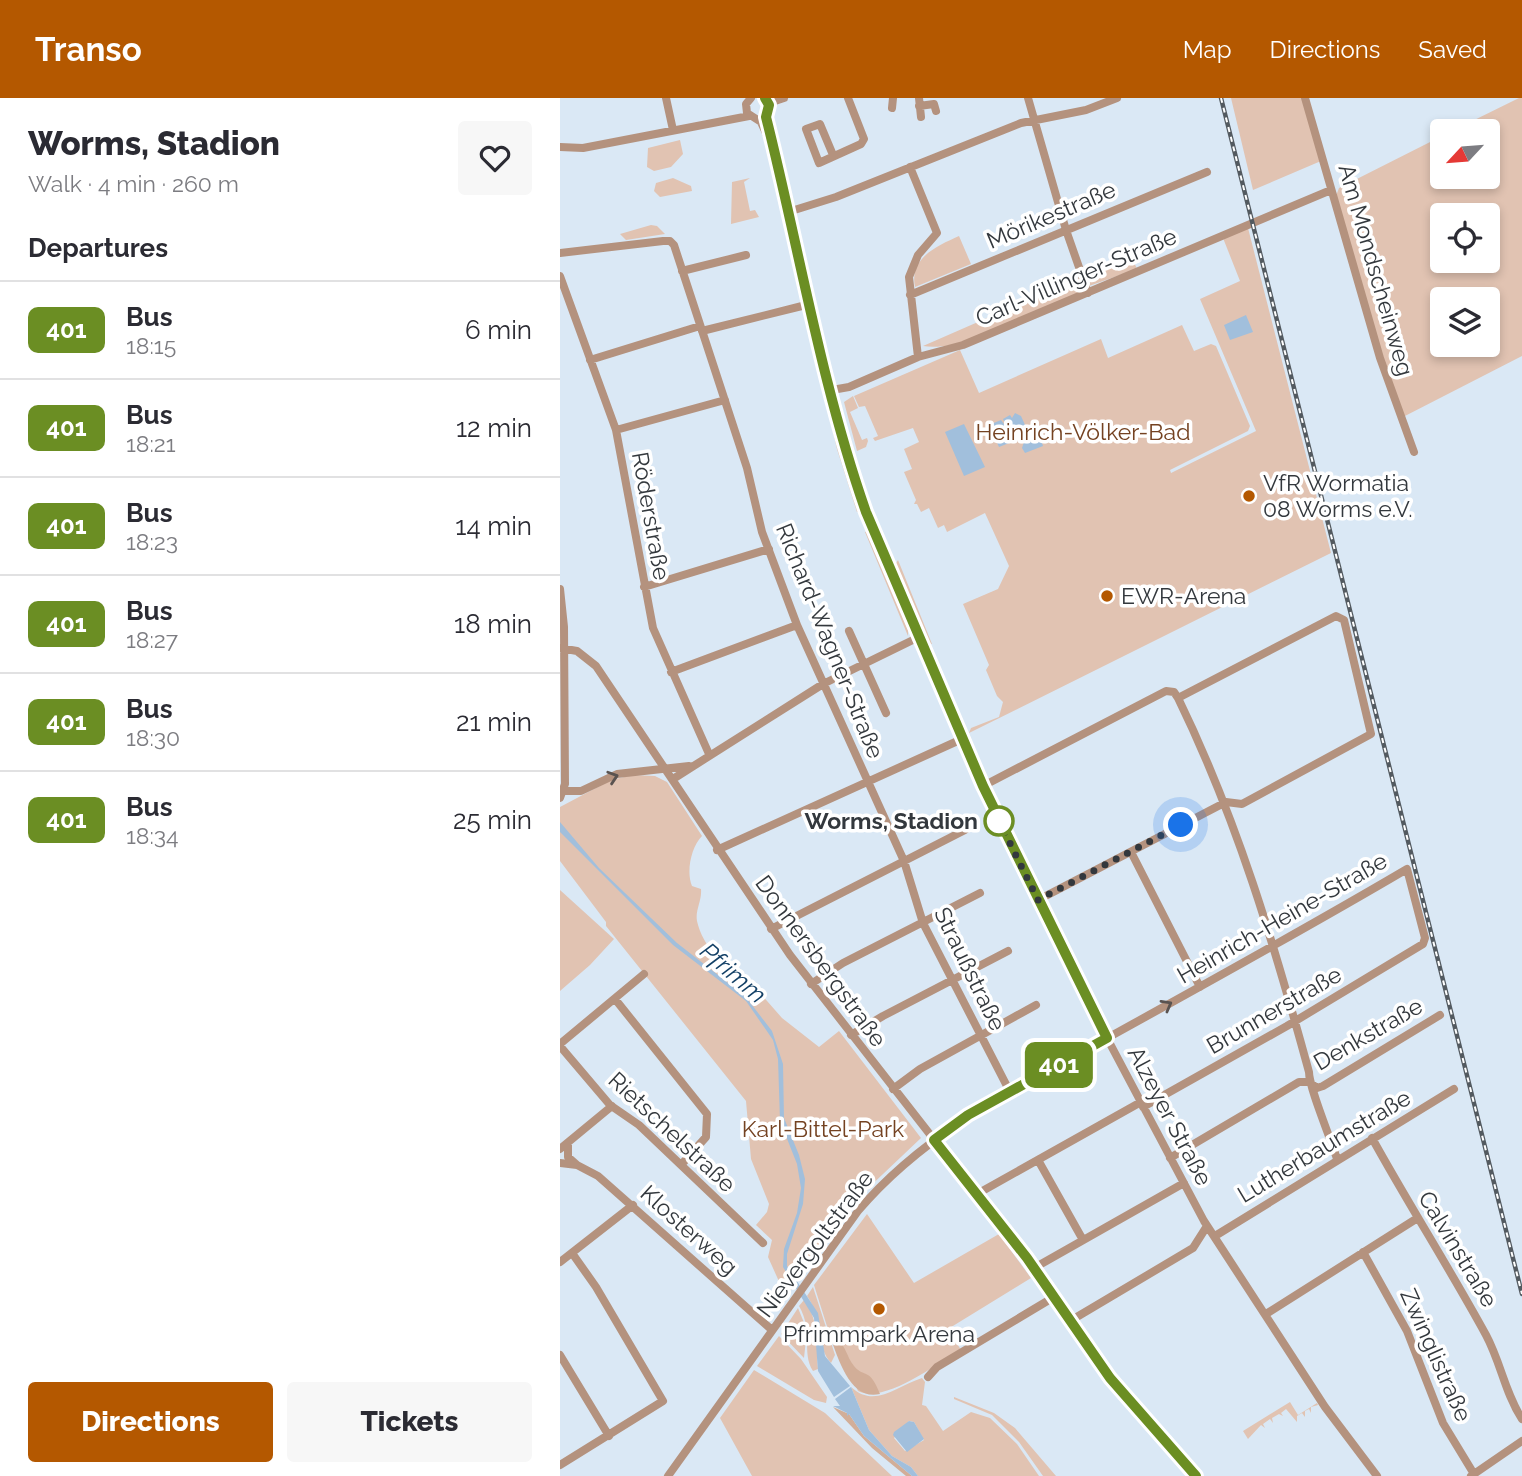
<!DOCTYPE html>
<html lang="en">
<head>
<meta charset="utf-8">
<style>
  :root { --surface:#fff; --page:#f7f7f7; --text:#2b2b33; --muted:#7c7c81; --line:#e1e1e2; --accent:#b45800 }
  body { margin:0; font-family:Raleway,sans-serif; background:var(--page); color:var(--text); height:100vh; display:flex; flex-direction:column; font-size:26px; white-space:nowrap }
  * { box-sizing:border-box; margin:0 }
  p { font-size:23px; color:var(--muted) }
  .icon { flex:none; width:38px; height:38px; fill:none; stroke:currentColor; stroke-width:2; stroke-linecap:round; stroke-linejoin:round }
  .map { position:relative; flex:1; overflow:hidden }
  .panel { display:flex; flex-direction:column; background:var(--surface); width:560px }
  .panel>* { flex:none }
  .badge { padding:0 14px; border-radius:10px; font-size:24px; line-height:46px }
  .needle { width:46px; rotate:244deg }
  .tools { position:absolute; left:870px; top:21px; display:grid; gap:14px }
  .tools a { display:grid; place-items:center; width:70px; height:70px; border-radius:7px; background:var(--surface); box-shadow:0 4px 10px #0003; font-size:35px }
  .you { position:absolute; width:35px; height:35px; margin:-18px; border:5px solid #fff; border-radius:50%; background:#1a73e8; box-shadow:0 0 0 10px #1a73e833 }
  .map>.badge { position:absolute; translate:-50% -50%; box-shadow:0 0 0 4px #fff }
  h2 { padding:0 28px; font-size:26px; line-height:63px }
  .round { display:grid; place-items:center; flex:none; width:74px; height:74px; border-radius:7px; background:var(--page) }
  .overview { display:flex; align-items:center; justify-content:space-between; height:119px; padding:0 28px }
  h1 { font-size:33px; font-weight:800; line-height:52px }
  .action { display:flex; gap:14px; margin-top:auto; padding:14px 28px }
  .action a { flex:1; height:80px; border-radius:7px; background:var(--accent); color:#fff; font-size:28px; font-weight:800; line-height:80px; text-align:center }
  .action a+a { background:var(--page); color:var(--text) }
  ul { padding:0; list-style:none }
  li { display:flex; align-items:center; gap:21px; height:98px; padding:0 28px; border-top:2px solid var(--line) }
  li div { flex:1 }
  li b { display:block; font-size:26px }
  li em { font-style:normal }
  li .badge { min-width:77px; font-weight:700; text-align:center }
  header { display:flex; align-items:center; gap:42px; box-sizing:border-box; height:98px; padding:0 35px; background:var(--accent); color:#fff }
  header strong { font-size:33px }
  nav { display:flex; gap:38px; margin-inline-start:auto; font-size:24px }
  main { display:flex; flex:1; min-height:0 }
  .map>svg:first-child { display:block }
</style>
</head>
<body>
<header>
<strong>Transo</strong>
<nav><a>Map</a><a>Directions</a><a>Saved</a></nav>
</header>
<main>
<section class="panel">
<div class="overview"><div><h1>Worms, Stadion</h1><p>Walk · 4 min · 260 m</p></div><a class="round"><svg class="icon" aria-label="heart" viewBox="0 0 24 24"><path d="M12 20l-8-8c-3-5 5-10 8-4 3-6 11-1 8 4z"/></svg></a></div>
<h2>Departures</h2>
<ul>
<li><span class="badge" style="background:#6b8e23;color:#fff">401</span><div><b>Bus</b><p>18:15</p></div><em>6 min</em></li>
<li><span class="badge" style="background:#6b8e23;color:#fff">401</span><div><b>Bus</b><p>18:21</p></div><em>12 min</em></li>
<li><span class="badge" style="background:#6b8e23;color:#fff">401</span><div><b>Bus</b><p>18:23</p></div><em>14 min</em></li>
<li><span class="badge" style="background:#6b8e23;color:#fff">401</span><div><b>Bus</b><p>18:27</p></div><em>18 min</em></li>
<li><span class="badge" style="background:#6b8e23;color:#fff">401</span><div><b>Bus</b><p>18:30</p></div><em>21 min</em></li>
<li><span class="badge" style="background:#6b8e23;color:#fff">401</span><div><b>Bus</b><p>18:34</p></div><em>25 min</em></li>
</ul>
<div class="action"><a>Directions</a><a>Tickets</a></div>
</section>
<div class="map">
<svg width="962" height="1378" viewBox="0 0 962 1378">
  <rect width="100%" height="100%" fill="#dae8f5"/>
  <path fill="#e1c3b2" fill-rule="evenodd" d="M671,0h72l18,63 -68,29z
    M959,0h3v258l-119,61 -15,-43 -52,-178 3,-8 103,-52v41h46v-46h-36zM882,117h46v46h-46zM882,201h46v46h-46z
    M120,42l3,14 -12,13 -17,4 -7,-4 1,-19z
    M113,80l18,8 1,5 -32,6 -6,-6 2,-8z
    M190,80l-6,4 6,29 5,-1 4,7 -28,7 1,-42z
    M91,127l6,1 8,8 -39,6 -6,-6z
    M688,130l83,325 -362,180 2,-5 28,-11 4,-15 -6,-6 -11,-26 3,-5 -26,-61 35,-15 11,-23 -24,-53 -38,19 -3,-7 -6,3 -9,-20 -8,4 -4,-8h-3l2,-4 -12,-28 8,-3 -8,-20 15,-7 -6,-14 -38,13 -2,-3 5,-2 -13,-30 -6,1 -5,-11 106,-46 19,43 122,-54 7,19 74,-33 12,26 17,-7 5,2 34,80 -2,5 -78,39 1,3 85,-42 -56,-132 40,-18 -17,-43z
    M399,138l12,28 -56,23c-6,-29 22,-41 44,-51z
    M569,153l8,18 -48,17 -6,-16 6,2z
    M519,180l2,8 -3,7c-42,18 -113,60 -155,53z
    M249,216l31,134 20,63 -3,1 -20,-63 -31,-134z
    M293,298l5,12 -8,4 12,28 5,-2 1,3 -2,6 -9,4 -13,-49z
    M308,433l40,99v6l-43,-104z
    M338,462l34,84 -5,-1 -32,-78z
    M73,677l22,1 12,6 35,54c-11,11 -16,36 -10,50l9,3c1,12 -6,21 -4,32 5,24 30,53 51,65l4,-2 30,34 37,29 20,-16 82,107 -58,55 -77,104 -18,-40 4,-17 -16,-15 11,-13 2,-8 -18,-45 -5,-58 -140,-175v-4l-46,-61v-54l51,-27z
    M425,702l112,227 -115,-226z
    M0,792l54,49 -24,26 -30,26z
    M307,1116l47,69 85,-49 32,44 -83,51 13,21c-25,14 -76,54 -103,41l-24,-53 -3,1 -17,-54z
    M253,1189l22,68 -4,8c-16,-18 -7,-43 -24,-67z
    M244,1202c16,21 12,45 14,69l-5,2c-12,-19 1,-39 -14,-65z
    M238,1210l9,22 -3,28 -23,-24z
    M219,1238l22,23 26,38 -1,6 -12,-3 -57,-34z
    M194,1272l71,43 67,63h-140l-32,-58z
    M362,1280l3,4 -3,23 4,1 17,25 28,-19 19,6 27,26 22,32h-121l-7,-9 -19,-11 -23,-26 -18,-43c24,22 45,-1 71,-9zM349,1323l5,1 10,18 -19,11 -11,-13z
    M394,1299l40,16 21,15 41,48h-13l-24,-34 -27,-27 -38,-16z
    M730,1304l8,13 19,-12 1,2 -7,2v6l-2,-4 -4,2v6l-3,-4 -5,3v6l-11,-13 -5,4 2,3 -4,-2 -7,4 1,5 -3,-4 -7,5 2,4 -4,-3 -13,14 -5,-8z"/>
  <path fill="#d2ae98" d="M276,1240c11,9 10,18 18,28 11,13 15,0 26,28 -29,7 -41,-33 -49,-55z
    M273,1309l16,7 15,22 48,40h-6l-34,-28z"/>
  <path fill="#a1bfdc" d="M686,217l7,17 -23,8 -6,-15z
    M455,315l6,3 5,11 2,-2 11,8 4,13 -18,7 -3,-5 2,-6 -6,-8 -4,7 -15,6 -10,-22 12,-5 6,8 -4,-9 7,-4 2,3z
    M404,326l21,43 -21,9 -19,-44z
    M0,724l39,46 78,75 68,53 27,35 11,33 1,54 15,37 6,24 -2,25 -16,50v12l31,47 7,43 25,30 -16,11 -16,-26 -4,-53 -31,-51 1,-18 13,-36 4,-25 -4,-24 -17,-43 -2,-62 -5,-19 -27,-39 -73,-56 -113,-113z
    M291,1289l18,43 23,26 19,11 7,9h-6l-48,-40 -15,-22 -2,2v-3l-14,-7h7l-5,-7z
    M349,1323l5,1 10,17 -17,13 -14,-17 1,-3z"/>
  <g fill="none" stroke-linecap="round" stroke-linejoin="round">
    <path stroke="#b4927e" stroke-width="8" d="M106,0l7,32
      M191,0l-5,6 1,9 14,9 14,31 78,322 64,163 66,148 124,252 97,183 121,186 52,69
      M205,0l5,7 -4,12 6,16
      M359,0l2,19
      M468,0l38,132 22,63
      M745,0l75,260 34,94
      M209,5l15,-5
      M359,8l15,-2 2,7
      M332,10l1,-10
      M0,49l23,1 166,-32
      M273,57l-13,-31 -14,5 13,34 42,-19 3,-5 -16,-41
      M350,69l27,66 -19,22 -9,22 9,80
      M228,114l48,-15 185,-74 65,-13 31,-12
      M0,155l103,-12h7l4,4 73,223 15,64 35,93 107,236 19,62 87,169
      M122,173l64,-16
      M0,178l56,154 37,198 56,126
      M350,197l297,-123
      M142,233l108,-27
      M30,262l110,-34
      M272,292l17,-3 69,-30 45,-12 368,-155
      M56,332l109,-30
      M84,489l125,-38
      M0,491l4,38 1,157 -5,14
      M289,533l37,82
      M0,550l17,3 19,15 194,289 224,287 88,124 93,110
      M111,574l126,-47
      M618,600c59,121 96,246 131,374 0,16 22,67 28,87
      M113,681l150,-95 94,-46
      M423,688l183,-95 8,1 4,6 158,-82 8,4 27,114 -129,70 -16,-2 -188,98
      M4,693h17l36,-17 72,-8
      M157,752l245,-111
      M571,754l69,135
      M211,831l194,-99
      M251,886l32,-21 137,-70
      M55,901l92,115 -1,23 -25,28
      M291,937l32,-19 125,-65
      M0,946l84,-70
      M0,948l50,59 29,20 124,118
      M333,991l27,-20 116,-64
      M812,1040c37,67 78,131 114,197 15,28 19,58 36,84
      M8,1045v14l9,8
      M0,1051l52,-43
      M610,1060l129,-76h10l8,6 6,-2 117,-71
      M478,1062l45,80
      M0,1065l17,2 21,11 174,154
      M417,1096l164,-92
      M655,1138l239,-147
      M803,1154l44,79 36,92 31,51
      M0,1164l73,-57
      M474,1170l150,-85
      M706,1216l150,-95
      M510,1223l123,-73 14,-22
      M0,1257l49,81
      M368,1279l9,-10 117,-70
      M0,1367l103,-64 -67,-114 -24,-34
      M108,1378l190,-265c70,-83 168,-128 262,-180 96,-53 192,-106 287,-162l18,69 -2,6 -136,82 -144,81
      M911,1378l51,-35"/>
    <defs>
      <path id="rail" d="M661,0l301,1196"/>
    </defs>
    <use href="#rail" stroke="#535a60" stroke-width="4.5"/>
    <use href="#rail" stroke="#fff" stroke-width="2" stroke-dasharray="5" stroke-linecap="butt"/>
  </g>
  <defs><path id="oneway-chevron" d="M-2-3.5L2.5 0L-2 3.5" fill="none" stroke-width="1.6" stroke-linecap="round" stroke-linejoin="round" transform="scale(1.75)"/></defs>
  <g stroke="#5a5350">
    <use href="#oneway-chevron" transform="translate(53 679) rotate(-18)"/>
    <use href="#oneway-chevron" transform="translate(607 907) rotate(-29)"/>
  </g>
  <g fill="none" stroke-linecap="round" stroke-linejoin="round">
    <defs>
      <path id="line" d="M205,0l4,7 -3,12c33,131 55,267 100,395l117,274 124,252 -139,77 -34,25 93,118 83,120 86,98"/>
    </defs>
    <use href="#line" stroke="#fff" stroke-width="16"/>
    <use href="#line" stroke="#6b8e23" stroke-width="10"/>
    <path stroke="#33383d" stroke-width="7" stroke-dasharray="0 12.6" d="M439,723l39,79 143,-75"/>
  </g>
  <g fill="#b45800" stroke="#fff" stroke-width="2.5">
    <circle cx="689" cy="398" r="7"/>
    <circle cx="547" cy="498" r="7"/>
    <circle cx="319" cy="1211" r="7"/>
  </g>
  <circle fill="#fff" stroke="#6b8e23" stroke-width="3.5" cx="439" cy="723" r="14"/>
  <g text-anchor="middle" stroke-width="7" stroke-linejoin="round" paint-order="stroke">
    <g font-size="23" fill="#33383d" stroke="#fff">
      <text transform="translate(491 117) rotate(-23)" y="8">Mörikestraße</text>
      <text transform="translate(816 172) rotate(74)" y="8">Am Mondscheinweg</text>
      <text transform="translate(516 179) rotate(-23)" y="8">Carl-Villinger-Straße</text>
      <text transform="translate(91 418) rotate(80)" y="8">Röderstraße</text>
      <text transform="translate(270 543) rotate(68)" y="8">Richard-Wagner-Straße</text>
      <text transform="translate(722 820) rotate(-30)" y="8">Heinrich-Heine-Straße</text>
      <text transform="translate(261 863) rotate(54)" y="8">Donnersbergstraße</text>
      <text transform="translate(410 871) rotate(64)" y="8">Straußstraße</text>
      <text transform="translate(714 912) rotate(-30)" y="8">Brunnerstraße</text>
      <text transform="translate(808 936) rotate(-30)" y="8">Denkstraße</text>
      <text transform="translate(610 1018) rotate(62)" y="8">Alzeyer Straße</text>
      <text transform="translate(112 1034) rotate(43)" y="8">Rietschelstraße</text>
      <text transform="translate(764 1048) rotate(-31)" y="8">Lutherbaumstraße</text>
      <text transform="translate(129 1132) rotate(42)" y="8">Klosterweg</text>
      <text transform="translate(255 1146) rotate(-53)" y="8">Nievergoltstraße</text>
      <text transform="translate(898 1151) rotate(59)" y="8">Calvinstraße</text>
      <text transform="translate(876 1257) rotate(66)" y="8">Zwinglistraße</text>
    </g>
    <g font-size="23" fill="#744221" stroke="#fff">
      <text x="523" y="342">Heinrich-Völker-Bad</text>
      <text x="263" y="1039">Karl-Bittel-Park</text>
    </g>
    <g font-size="23" fill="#33383d" stroke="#fff" text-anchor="start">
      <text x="703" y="393">VfR Wormatia<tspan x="703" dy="26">08 Worms e.V.</tspan></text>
      <text x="561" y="506">EWR-Arena</text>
      <text x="319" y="1244" text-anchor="middle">Pfrimmpark Arena</text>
    </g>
    <g font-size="23" font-weight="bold" fill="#33383d" stroke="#fff" text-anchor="end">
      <text x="418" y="731">Worms, Stadion</text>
    </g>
    <g font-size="24" font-style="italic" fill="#134066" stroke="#fff">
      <text transform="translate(173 875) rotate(41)" y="8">Pfrimm</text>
    </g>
  </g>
</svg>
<div class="tools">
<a><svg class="needle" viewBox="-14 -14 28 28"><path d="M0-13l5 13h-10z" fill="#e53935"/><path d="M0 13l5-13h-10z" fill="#7c7c81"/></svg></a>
<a><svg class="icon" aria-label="locate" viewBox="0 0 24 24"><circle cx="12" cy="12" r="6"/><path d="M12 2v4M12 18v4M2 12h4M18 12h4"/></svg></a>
<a><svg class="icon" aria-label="layers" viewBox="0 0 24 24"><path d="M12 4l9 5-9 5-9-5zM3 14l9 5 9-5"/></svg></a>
</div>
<div class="you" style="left:621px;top:727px"></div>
<b class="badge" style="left:499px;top:967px;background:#6b8e23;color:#fff">401</b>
</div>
</main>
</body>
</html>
